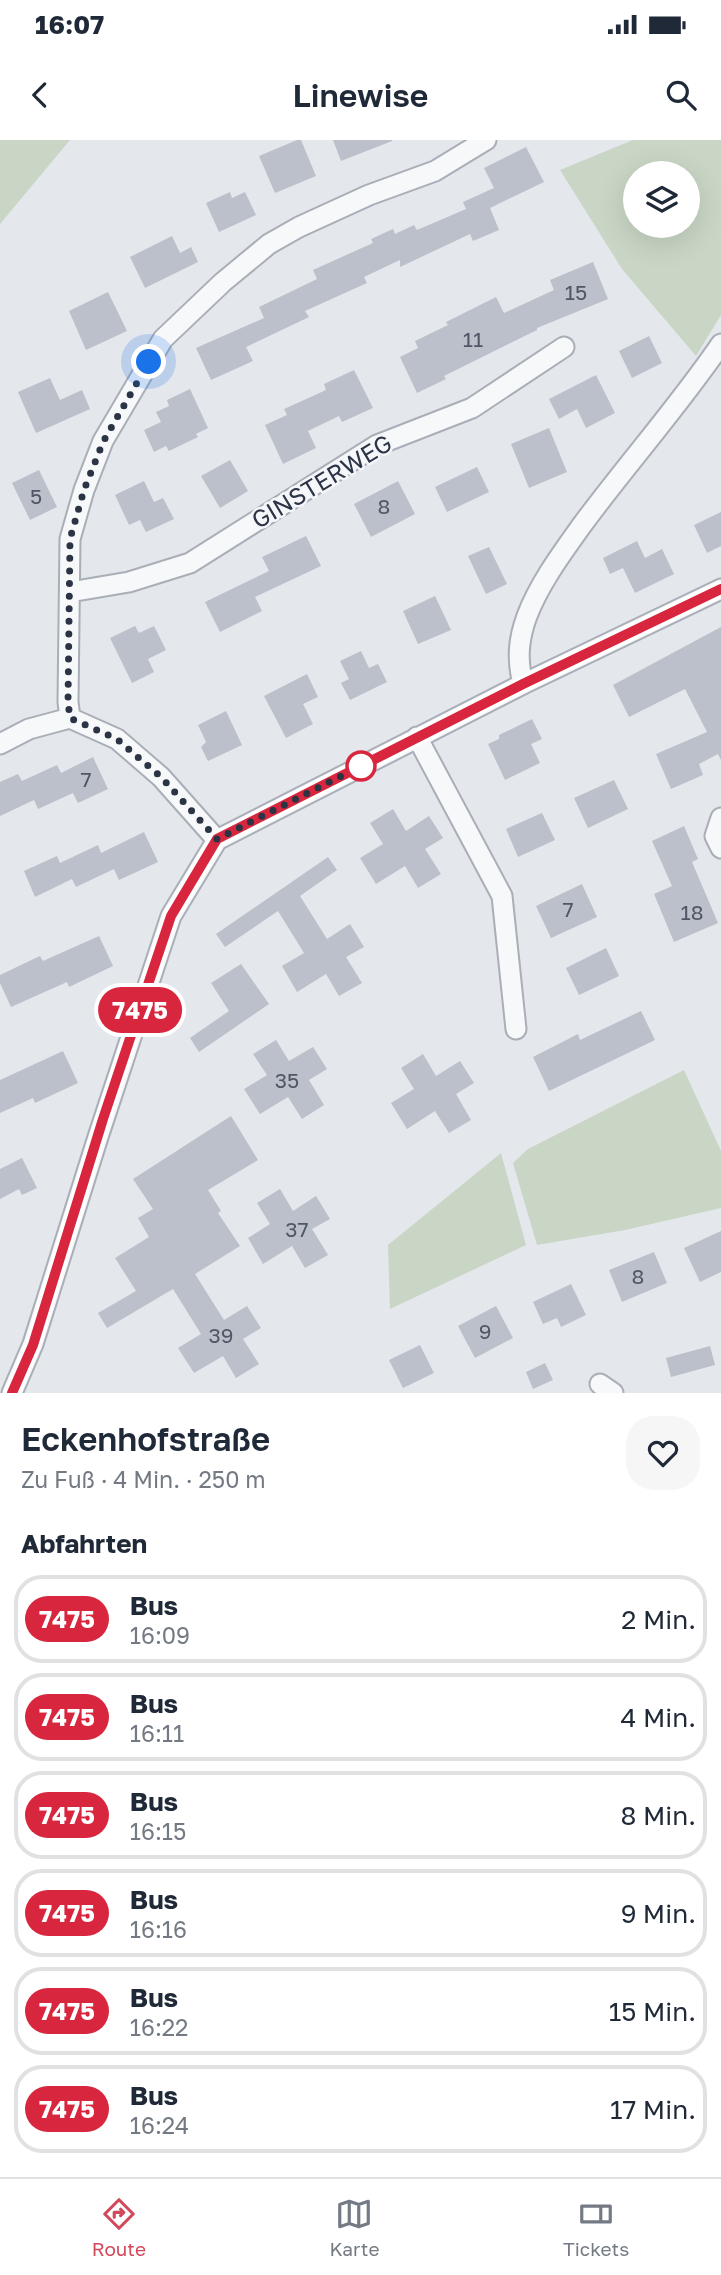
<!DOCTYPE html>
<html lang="de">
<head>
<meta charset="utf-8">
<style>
  :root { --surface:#fff; --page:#f6f6f7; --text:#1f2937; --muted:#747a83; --line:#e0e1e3; --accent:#d1495b }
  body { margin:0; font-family:"Golos Text",sans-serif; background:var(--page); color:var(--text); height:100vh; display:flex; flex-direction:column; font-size:26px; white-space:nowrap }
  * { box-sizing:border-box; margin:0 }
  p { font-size:23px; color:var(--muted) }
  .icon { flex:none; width:38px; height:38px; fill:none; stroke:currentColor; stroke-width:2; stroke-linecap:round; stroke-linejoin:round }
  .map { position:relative; height:1253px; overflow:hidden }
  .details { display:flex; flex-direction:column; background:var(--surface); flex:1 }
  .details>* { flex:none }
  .badge { padding:0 14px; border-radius:23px; font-size:24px; line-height:46px }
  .controls { position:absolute; left:623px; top:21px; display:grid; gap:14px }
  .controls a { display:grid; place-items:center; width:77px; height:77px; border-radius:50%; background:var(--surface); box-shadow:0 7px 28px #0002; font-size:35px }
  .you { position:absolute; width:35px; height:35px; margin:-18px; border:5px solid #fff; border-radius:50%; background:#1a73e8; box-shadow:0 0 0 10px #1a73e833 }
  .map>.badge { position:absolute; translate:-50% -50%; box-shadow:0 0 0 4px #fff }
  h2 { padding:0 21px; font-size:26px; line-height:63px }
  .round { display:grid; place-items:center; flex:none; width:74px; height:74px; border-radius:28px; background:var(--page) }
  .summary { display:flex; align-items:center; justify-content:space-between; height:119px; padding:0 21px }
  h1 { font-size:33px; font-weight:600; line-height:52px }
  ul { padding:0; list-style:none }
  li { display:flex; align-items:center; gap:21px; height:88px; margin:0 14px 10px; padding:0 7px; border:4px solid var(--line); border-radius:28px }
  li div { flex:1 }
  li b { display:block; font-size:26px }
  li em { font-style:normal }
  li .badge { min-width:77px; font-weight:700; text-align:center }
  .status { display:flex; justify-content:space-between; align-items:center; height:49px; padding:0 35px; background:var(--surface); direction:ltr }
  .status svg { height:19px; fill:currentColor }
  header { display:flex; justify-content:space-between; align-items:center; height:91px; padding:0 21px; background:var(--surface); font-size:32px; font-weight:600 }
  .tabs { display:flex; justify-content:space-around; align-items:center; height:98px; border-top:2px solid var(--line); background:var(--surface); font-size:19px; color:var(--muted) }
  .tabs a { display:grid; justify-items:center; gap:4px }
  .tabs .current { color:var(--accent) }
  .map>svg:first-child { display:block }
</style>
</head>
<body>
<div class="status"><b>16:07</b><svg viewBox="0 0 49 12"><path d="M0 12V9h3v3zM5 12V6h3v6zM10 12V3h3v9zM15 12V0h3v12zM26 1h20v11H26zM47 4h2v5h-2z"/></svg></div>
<header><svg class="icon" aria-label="back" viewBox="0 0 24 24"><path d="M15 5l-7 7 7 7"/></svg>Linewise<svg class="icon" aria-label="search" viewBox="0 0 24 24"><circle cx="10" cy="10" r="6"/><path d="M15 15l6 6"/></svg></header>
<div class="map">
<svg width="721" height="1253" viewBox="0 0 721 1253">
  <rect width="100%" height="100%" fill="#e4e7ec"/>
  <path fill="#c9d6c5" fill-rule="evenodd" d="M0,0h70l-70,84z
    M633,0h88v175l-25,41 -74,-87 -62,-99zM635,33h53v53h-53z
    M684,930l37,81v57l-96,22 -88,15 -24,-82 15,-14z
    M501,1013l25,92 -136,64 -2,-64z"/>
  <path fill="#bbc0ca" d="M297,0h4l15,36 -41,17 -16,-37z
    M333,0h59v1l-51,20z
    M526,7l18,35 -54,26 9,22 -26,11 -3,-7 -70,33v-7l-36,17 3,6 -62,28 4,6 -63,30 7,14 -42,19 -15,-32 68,-30 -5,-11 58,-28 -4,-9 60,-27 -2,-4 22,-10 2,5 19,-9 3,5 49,-21 -3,-7 31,-14 -10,-20z
    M230,52l2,6 13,-6 11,23 -37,17 -13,-29z
    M172,96l8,17 11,-6 7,15 -53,26 -15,-31z
    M593,122l15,37 -71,29v2l-93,46 2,3 -29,14 -17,-36 18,-9 -3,-7 33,-16 -2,-3 50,-25 8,16 50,-23 -4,-10z
    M108,152l19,39 -41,19 -17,-39z
    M649,196l13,27 -30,15 -13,-27z
    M354,230l19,38 -31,14 -3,-6 -31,15 8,17 -33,16 -18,-39 22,-10 -3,-6 42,-19 -2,-6z
    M596,235l19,38 -29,15 -9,-19 -18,10 -10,-20z
    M50,238l10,22 22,-10 8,19 -54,24 -18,-41z
    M190,249l18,39 -12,6 2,3 -29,14 -3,-5 -12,6 -10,-22 17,-8 -5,-10 13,-6 -2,-6z
    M549,288l18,44 -38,16 -18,-44z
    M230,320l18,31 -28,17 -19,-32z
    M477,327l12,25 -42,20 -12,-25z
    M39,330l18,37 -27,13 -18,-37z
    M144,341l10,21 9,-4 11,21 -28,13 -6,-12 -11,5 -14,-30z
    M398,341l17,33 -44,23 -17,-33z
    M721,372v34l-14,7 -13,-28z
    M306,396l15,30 -66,31 7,14 -42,21 -15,-30 64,-31 -7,-14z
    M637,401l8,17 17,-9 12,25 -39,19 -12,-25 -13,6 -7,-16z
    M489,407l18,37 -21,10 -18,-38z
    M435,456l16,34 -33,14 -15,-33z
    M135,486l4,7 15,-7 12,24 -18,9 6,13 -22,11 -22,-45z
    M721,487v133l-3,-6 -19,10 4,11 -32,14 -15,-35 51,-22 -22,-43 -56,28 -16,-32z
    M361,511l8,17 9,-4 9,18 -37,18 -9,-17 8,-4 -9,-18z
    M307,534l11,23 -15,7 10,20 -27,14 -22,-42z
    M226,571l16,34 -34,16 -7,-14 5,-5 -8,-17z
    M532,579l10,20 -11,5 9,19 -35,17 -17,-36 11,-5v-4z
    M93,617l15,32 -30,14 -5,-10 -35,16 -4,-9 -34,16v-34l18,-8 4,7 35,-16 4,8z
    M614,640l14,29 -40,19 -14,-30z
    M393,669l13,22 23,-15 14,22 -18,11 16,25 -23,14 -13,-22 -29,18 -16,-26 23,-14 -13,-21z
    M542,673l13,27 -37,17 -12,-28z
    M684,686l14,33 -6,3 26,61 -44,19 -20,-48 18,-8 -20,-45z
    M144,692l14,30 -39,18 -5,-11 -38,18 -4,-8 -37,18 -11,-26 33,-15 3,7 38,-18 3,8z
    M328,717l9,13 -37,26 27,43 23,-15 14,23 -18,10 16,26 -23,13 -13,-22 -29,18 -15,-26 22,-13 -26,-42 -53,36 -9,-13z
    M582,744l15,33 -46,21 -15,-32z
    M99,796l14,30 -44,21 -2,-5 -56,25 -11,-24v-8l40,-19 3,5z
    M606,808l13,28 -40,19 -13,-27z
    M241,824l28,40 -70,48 -9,-14 39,-27 -18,-28z
    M641,871l14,29 -106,51 -16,-34 45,-23 2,6z
    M276,900l13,21 24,-14 14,22 -18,11 15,25 -22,14 -14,-22 -28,17 -16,-25 23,-14 -14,-21z
    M63,911l15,32 -43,20 -2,-5 -33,15v-33z
    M423,914l13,22 24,-15 14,22 -18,11 15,26 -22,13 -14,-22 -28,18 -16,-26 23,-14 -13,-21z
    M231,976l27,44 -50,30 13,21 -3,2 22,33 -45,28 29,46 23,-14 14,22 -18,11 16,25 -23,14 -13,-22 -29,17 -16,-25 23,-14 -28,-45 -66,39 -9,-15 38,-22 -21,-33 34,-21 -11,-19 15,-9 -20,-30z
    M22,1018l15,30 -15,7 -3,-6 -19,10v-30z
    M280,1049l13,22 23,-15 14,23 -18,10 16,26 -23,13 -13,-22 -29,18 -15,-26 22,-14 -13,-21z
    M721,1091v41l-21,10 -16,-34z
    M654,1112l13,31 -45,19 -13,-32z
    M571,1144l15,31 -25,12 -4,-9 -14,6 -10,-22z
    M496,1166l17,32 -38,20 -17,-32z
    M420,1205l14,28 -31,15 -14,-28z
    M710,1206l5,19 -44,12 -5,-19z
    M545,1223l8,17 -20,9 -7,-17z"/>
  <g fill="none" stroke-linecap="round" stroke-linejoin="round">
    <defs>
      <path id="minor" d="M70,452l59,-10 61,-19 187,-118 95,-37 92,-61
        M523,544c-6,-24 -5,-44 4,-68 12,-32 35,-63 55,-91 45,-61 96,-118 139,-181
        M70,578l-2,-16 2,-163 14,-49 19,-49 60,-102 60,-57 46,-38 30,-17 70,-32 66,-24 51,-31
        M417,597l85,159 14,133
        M0,604l29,-15 41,-11 47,21 44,38 56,63
        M721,678l-6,18 6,12
        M600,1244l13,9
        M12,1253l21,-49 65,-207 73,-221 46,-76 306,-156 198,-95"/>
    </defs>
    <use href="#minor" stroke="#a9aeb7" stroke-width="23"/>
    <use href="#minor" stroke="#f7f8fa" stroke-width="19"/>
  </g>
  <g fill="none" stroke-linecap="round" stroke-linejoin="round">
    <defs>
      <path id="line" d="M12,1253l21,-48 70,-226 68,-203 46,-77 306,-155 198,-95"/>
    </defs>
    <use href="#line" stroke="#fff" stroke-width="16"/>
    <use href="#line" stroke="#d7263d" stroke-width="10"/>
    <path stroke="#2b3445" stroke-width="7" stroke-dasharray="0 12.6" d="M149,222l-46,80 -19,48 -14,49 -2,163 2,16 47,21 44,38 56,62 144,-73"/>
  </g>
  <circle fill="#fff" stroke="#d7263d" stroke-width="3.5" cx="361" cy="626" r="14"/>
  <g text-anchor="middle" stroke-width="5" stroke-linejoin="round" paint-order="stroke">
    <g font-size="21" fill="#4f5766">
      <text x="576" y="160">15</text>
      <text x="473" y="207">11</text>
      <text x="36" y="364">5</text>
      <text x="384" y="374">8</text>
      <text x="86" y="647">7</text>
      <text x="568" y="777">7</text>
      <text x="692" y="780">18</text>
      <text x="287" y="948">35</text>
      <text x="297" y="1097">37</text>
      <text x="638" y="1144">8</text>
      <text x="485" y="1199">9</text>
      <text x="221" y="1203">39</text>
    </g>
    <g font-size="24" fill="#2b3445" stroke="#f4f6f9">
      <text transform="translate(322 342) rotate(-31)" y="8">GINSTERWEG</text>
    </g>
  </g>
</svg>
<div class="controls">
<a><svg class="icon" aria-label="layers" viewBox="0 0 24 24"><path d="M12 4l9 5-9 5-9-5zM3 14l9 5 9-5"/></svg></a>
</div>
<div class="you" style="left:149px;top:222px"></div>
<b class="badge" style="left:140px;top:870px;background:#d7263d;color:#fff">7475</b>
</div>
<section class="details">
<div class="summary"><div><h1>Eckenhofstraße</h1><p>Zu Fuß · 4 Min. · 250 m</p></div><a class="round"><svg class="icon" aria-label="heart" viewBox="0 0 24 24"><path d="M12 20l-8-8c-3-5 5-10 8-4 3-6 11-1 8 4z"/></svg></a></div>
<h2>Abfahrten</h2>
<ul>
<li><span class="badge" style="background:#d7263d;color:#fff">7475</span><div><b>Bus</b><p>16:09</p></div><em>2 Min.</em></li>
<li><span class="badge" style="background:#d7263d;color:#fff">7475</span><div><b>Bus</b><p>16:11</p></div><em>4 Min.</em></li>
<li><span class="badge" style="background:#d7263d;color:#fff">7475</span><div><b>Bus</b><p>16:15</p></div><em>8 Min.</em></li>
<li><span class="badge" style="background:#d7263d;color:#fff">7475</span><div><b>Bus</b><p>16:16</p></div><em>9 Min.</em></li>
<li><span class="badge" style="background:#d7263d;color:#fff">7475</span><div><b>Bus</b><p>16:22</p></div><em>15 Min.</em></li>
<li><span class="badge" style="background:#d7263d;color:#fff">7475</span><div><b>Bus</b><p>16:24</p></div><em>17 Min.</em></li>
</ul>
</section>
<nav class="tabs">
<a class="current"><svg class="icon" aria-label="directions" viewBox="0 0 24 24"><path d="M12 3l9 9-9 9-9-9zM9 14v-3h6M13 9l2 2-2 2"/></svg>Route</a>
<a><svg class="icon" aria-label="map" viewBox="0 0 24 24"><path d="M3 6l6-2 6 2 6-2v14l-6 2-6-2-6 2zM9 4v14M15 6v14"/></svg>Karte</a>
<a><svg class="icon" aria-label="tickets" viewBox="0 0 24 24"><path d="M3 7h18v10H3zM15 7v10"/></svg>Tickets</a>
</nav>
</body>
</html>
